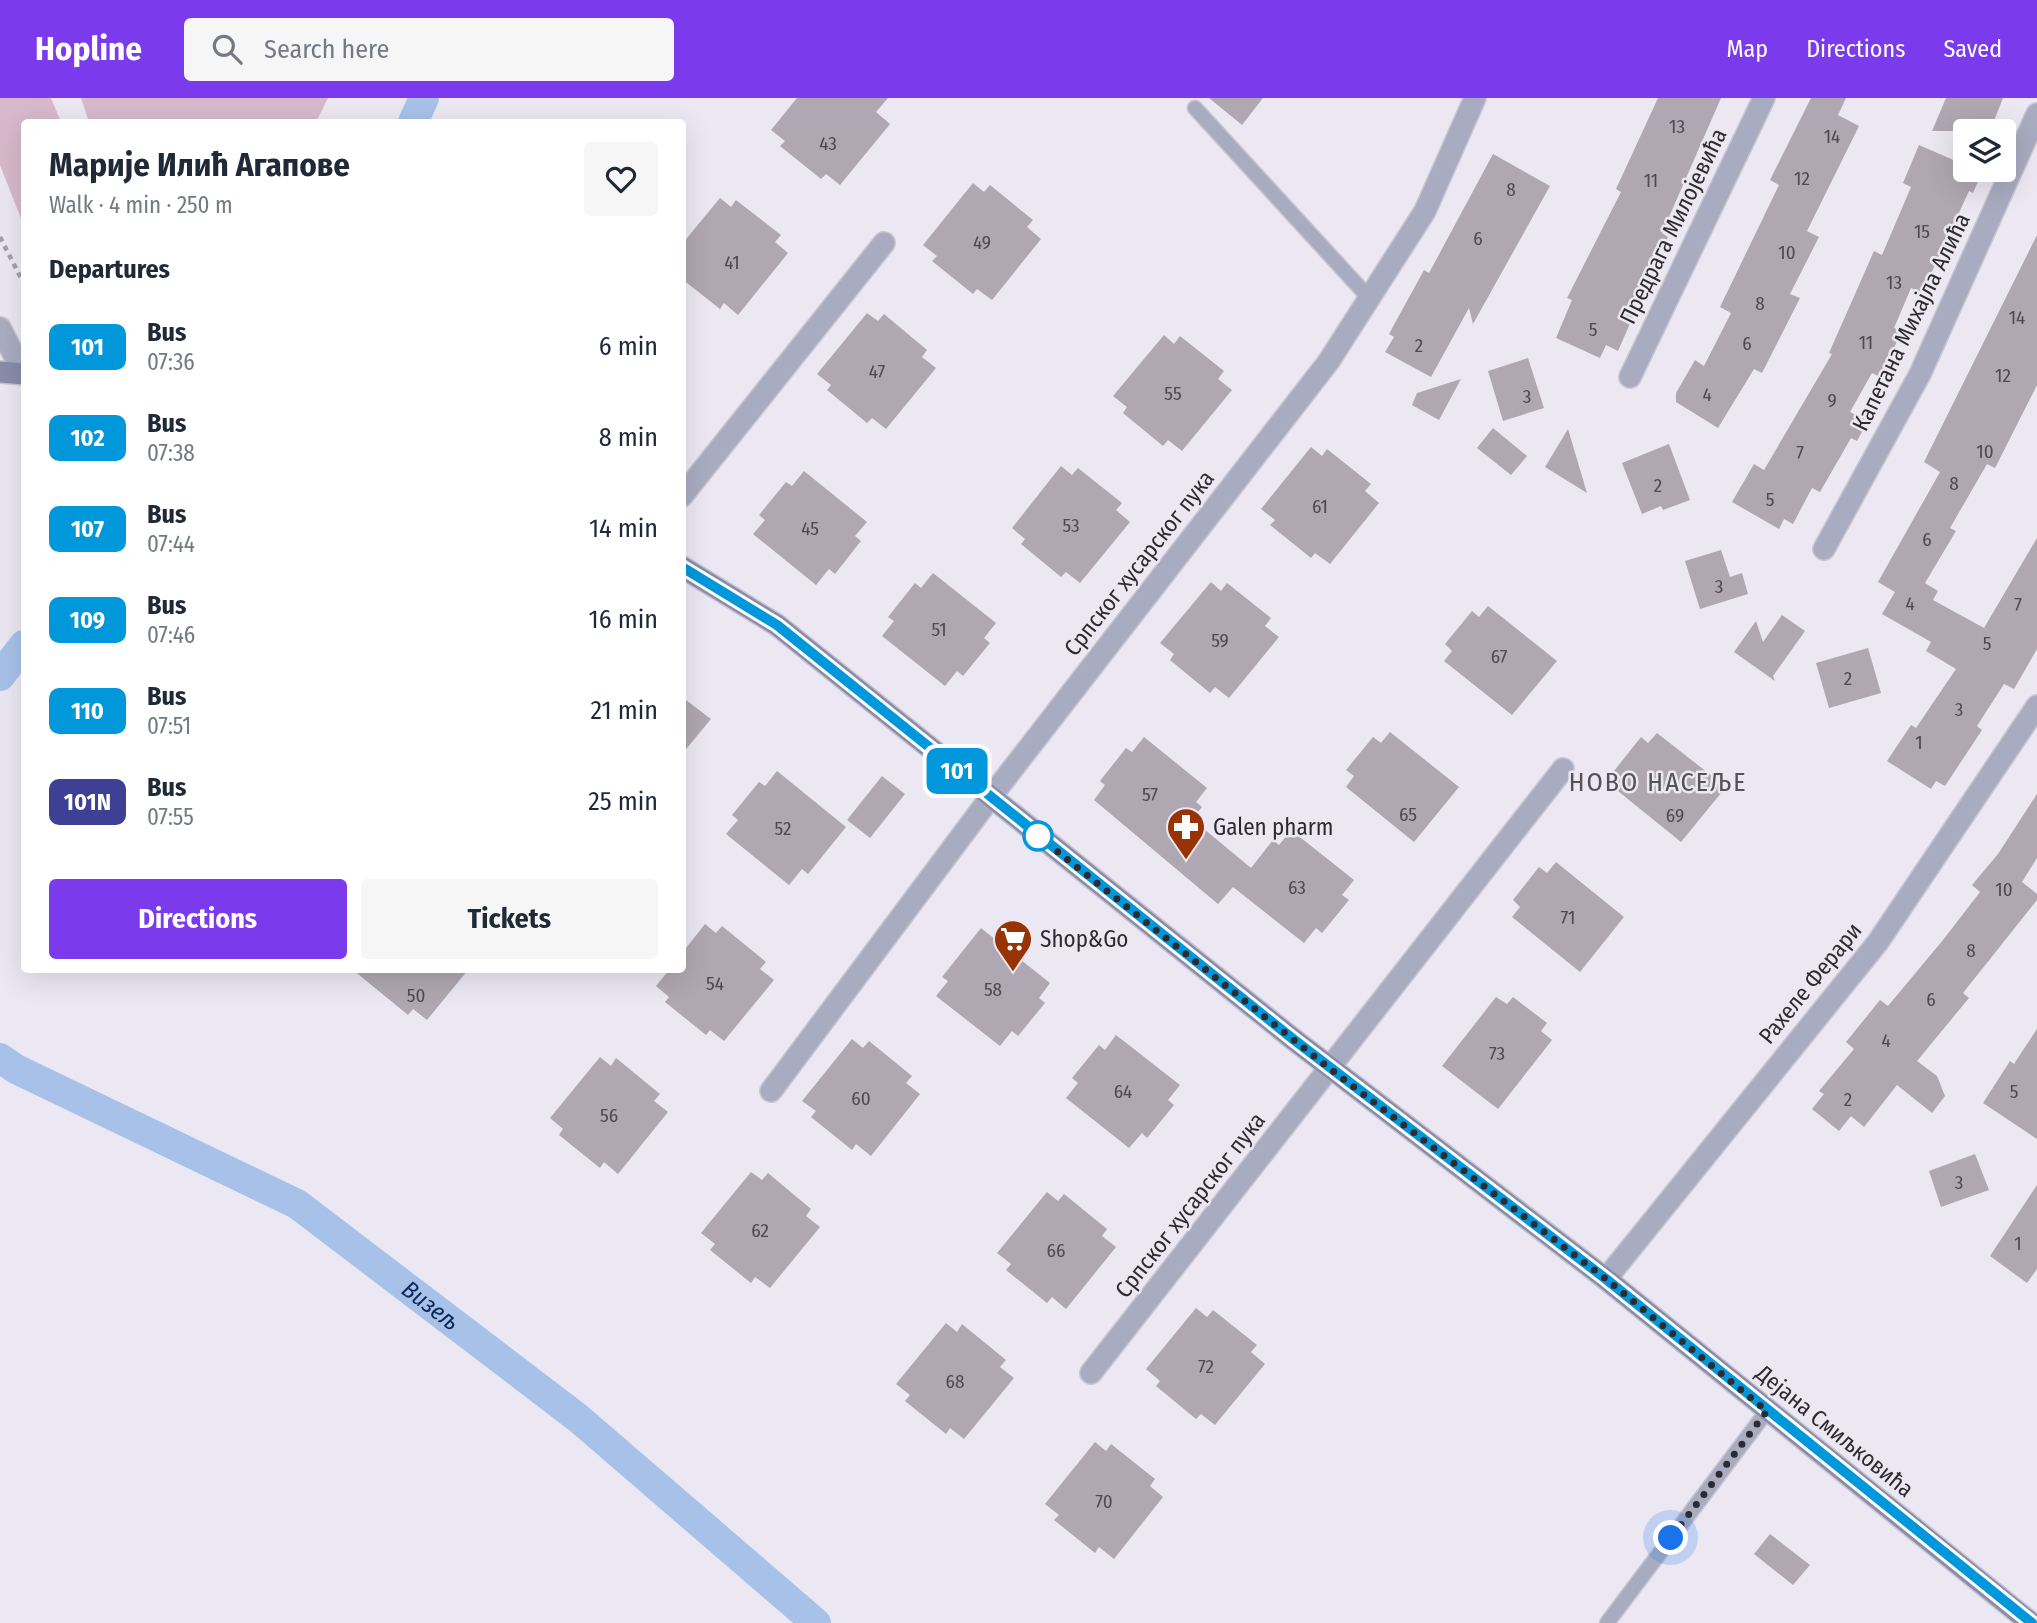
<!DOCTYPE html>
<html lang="en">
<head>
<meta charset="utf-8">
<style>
  :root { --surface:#fff; --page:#f6f6f7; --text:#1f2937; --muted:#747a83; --accent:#7c3aed }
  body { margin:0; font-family:"Fira Sans Condensed",sans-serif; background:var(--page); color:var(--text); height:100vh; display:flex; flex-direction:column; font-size:26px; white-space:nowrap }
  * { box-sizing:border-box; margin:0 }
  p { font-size:23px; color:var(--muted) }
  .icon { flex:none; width:38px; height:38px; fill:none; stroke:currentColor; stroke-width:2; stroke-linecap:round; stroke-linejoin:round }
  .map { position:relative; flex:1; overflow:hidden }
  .drawer { position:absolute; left:21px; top:21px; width:665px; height:854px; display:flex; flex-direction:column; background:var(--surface); border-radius:7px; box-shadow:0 7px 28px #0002 }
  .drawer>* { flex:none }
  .badge { padding:0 14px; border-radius:10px; font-size:24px; line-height:46px }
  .tools { position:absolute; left:1953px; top:21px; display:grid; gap:14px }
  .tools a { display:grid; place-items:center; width:63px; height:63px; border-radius:7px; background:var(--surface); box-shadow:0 7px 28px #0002; font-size:35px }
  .you { position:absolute; width:35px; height:35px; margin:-18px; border:5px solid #fff; border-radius:50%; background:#1a73e8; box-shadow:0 0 0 10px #1a73e833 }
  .map>.badge { position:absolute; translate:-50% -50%; box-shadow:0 0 0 4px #fff }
  h2 { padding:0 28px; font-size:26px; line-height:63px }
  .round { display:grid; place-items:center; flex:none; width:74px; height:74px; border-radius:7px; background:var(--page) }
  .headline { display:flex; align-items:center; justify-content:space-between; height:119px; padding:0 28px }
  h1 { font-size:33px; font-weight:700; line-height:52px }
  .button { display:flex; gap:14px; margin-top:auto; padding:14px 28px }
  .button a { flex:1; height:80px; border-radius:7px; background:var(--accent); color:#fff; font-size:28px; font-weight:700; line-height:80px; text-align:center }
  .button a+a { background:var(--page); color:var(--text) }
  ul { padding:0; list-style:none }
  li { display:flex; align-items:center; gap:21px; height:91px; padding:0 28px }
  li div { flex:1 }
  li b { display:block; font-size:26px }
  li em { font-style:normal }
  li .badge { min-width:77px; font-weight:700; text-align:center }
  header { display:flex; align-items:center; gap:42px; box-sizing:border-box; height:98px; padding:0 35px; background:var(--accent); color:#fff }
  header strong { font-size:33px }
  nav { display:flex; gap:38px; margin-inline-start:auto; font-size:24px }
  .search { width:490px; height:63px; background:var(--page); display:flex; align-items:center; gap:18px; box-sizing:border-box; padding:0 24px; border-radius:7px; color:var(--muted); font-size:26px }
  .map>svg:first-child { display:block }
</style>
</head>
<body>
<header>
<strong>Hopline</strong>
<div class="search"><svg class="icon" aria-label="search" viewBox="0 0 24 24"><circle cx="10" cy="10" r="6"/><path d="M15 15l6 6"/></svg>Search here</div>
<nav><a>Map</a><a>Directions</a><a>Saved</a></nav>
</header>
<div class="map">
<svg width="2037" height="1525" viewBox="0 0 2037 1525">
  <rect width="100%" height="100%" fill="#ebe8f4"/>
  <path fill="#d7b8cc" d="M0,0h51l10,24h-37v98l-2,1 -22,-56z
    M81,0h247l-12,24h-227z"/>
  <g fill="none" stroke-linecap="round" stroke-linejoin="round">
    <g stroke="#a7c1e9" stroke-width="30">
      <path d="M413,24l11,-24"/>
      <path d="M0,578l24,-31"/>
      <path id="s1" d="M0,960l16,11 281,135 281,214 238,205"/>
    </g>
  </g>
  <path fill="#afa7b1" d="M797,0h91l-12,14 14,12 -50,61 -14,-11 -5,5 -41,-33 5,-5 -14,-11z
    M1209,0h54l-21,27z
    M1658,0h63l-59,135 6,4 -25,49 3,1 -28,64 -12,-6 -6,13 -44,-20 16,-38 -5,-2 54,-106 -5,-3z
    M1811,0h35l-8,17 21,11 -52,105 12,6 -29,57 10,4 -38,75 -8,-4 -36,59 -42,-26v-9l19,-33 9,6 27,-53 -11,-6 59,-122 -9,-5z
    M1946,0h57l-13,33h-58z
    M1919,47l46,20v5l17,2 -9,21 -4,-2 -47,102 -11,-5 -17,40 8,3 -22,46 -8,-4 -22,39 18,9 -11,20 -6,-3 -31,54 -8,-4 -19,36 -9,-5 -5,10 -47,-27 22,-38 10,6 68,-116 -3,-1 45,-102 8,4 29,-68 -8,-4z
    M1493,56l57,32 -77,138 -4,-16 -38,69 -46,-25 9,-15 -5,-3 35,-64 5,3z
    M973,85l11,9 6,-7 43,35 -6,7 14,12 -49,61 -15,-11 -4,5 -41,-33 5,-5 -14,-11z
    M720,100l11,9 5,-7 45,35 -6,7 13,11 -50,62 -14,-12 -4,6 -38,-30v-35z
    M2037,137v150l-42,83 -8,-4 -37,64 6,3 -31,52 13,8 -5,9 51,28 53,-90v111l-23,40 -10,-5 -27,42 5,4 -37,56 -9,-5 -5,8 -44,-28 24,-36 5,3 40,-59 -30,-18 5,-9 -49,-28 13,-22 -17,-10 62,-110 -16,-10z
    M867,215l11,8 6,-7 43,36 -5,7 14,11 -50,61 -14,-11 -5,5 -40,-33 4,-5 -14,-11z
    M1164,237l10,9 6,-8 44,35 -6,8 14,11 -50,61 -14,-11 -5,6 -40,-33 4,-6 -14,-11z
    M1528,260l16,50 -41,13 -15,-50z
    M1461,281l-22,41 -27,-15 5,-12z
    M1493,330l34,28 -16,19 -34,-27z
    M1568,331l19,64 -42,-26z
    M1669,346l21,56 -27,10 -2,-4 -19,8 -20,-51z
    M1311,349l11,9 5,-7 44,35 -6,7 14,12 -49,61 -15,-11 -4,5 -41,-33 5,-5 -14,-11z
    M1061,368l11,9 6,-7 44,35 -6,7 14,12 -50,61 -14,-11 -5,5 -40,-33 4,-5 -13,-11z
    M804,373l63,51 -12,14 6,5 -26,33 -6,-5 -13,16 -63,-51 12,-14 -6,-5 27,-33 6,4z
    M1721,452l9,27 12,-4 6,21 -48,15 -15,-48z
    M933,475l63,50 -12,15 6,5 -27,33 -6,-5 -12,15 -63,-50 12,-15 -6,-4 27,-34 6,5z
    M1211,484l10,9 6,-8 44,35 -6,8 14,11 -50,61 -14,-11 -5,6 -40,-33 4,-6 -14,-11z
    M1488,508l69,55 -45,54 -68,-54 8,-10 -7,-7 27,-33 7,6z
    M1782,517l23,16 -32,45 2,5 -41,-29 22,-31 7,21z
    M1868,550l13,45 -52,15 -13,-45z
    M682,599l29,22 -29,35z
    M1390,634l69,55 -45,55 -68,-55 8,-11 -8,-6 27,-33 8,6z
    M1657,635l69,54 -45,55 -68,-55 8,-10 -7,-6 27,-34 7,6z
    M1144,639l63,51 -11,14 6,5 -10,12 59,49 22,-28 6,5 12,-15 63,50 -12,15 7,5 -27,33 -6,-5 -12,15 -71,-56 -15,17 -124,-104 11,-15 -5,-4 26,-33 6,4z
    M777,673l69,56 -38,47 -6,-5 -13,16 -63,-51 12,-14 -6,-5 27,-33 6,4z
    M882,678l23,18 -35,44 -23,-18z
    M2037,696v64l-15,24 15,12v6l-74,93 6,5 -52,63 20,15 8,20 -13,17 -35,-28 -33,42 -13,-11 -12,15 -27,-22 12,-15 -5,-3 35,-42 -8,-7 34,-42 8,6 55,-66 37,-48 -8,-7 26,-31z
    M1556,764l68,55 -44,55 -68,-55 8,-10 -7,-7 26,-33 8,6z
    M705,826l11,9 6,-7 44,36 -6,7 14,11 -50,61 -14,-11 -4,5 -41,-33 4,-5 -13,-11 13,-16h13v-17z
    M981,830l69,55 -11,15 6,5 -27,33 -6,-5 -12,15 -64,-50 12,-15 -6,-4z
    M353,872h115l-41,50 -14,-11 -5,6z
    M1496,899l11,7 6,-7 34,26 -6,8 11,9 -54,69 -56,-43z
    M2037,931v110l-54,-36 27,-42 4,3z
    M1116,937l64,50 -12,15 6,5 -27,33 -5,-5 -13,15 -63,-50 12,-15 -6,-5 27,-33 6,5z
    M852,941l11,9 6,-7 43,35 -6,7 14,11 -49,62 -15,-12 -4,6 -41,-33 5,-6 -14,-10z
    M600,959l11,9 5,-8 44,36 -6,7 14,11 -50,62 -14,-12 -4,6 -41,-33 4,-6 -13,-11z
    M1975,1056l14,36 -48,17 -12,-36z
    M751,1074l11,8 6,-7 43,36 -5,7 14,11 -50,61 -15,-11 -4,6 -41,-33 5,-6 -14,-11z
    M2037,1087v84l-10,14 -37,-27z
    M1047,1094l11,9 6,-7 43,35 -5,7 14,11 -50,62 -14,-12 -5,6 -41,-33 5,-6 -14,-11z
    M1196,1210l11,9 6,-7 44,35 -6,7 14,12 -50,61 -14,-11 -5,5 -40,-33 4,-5 -14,-12z
    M946,1225l11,9 5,-8 44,36 -6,7 14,11 -50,61 -14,-11 -4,6 -41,-33 5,-6 -14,-11z
    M1095,1344l11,9 5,-7 44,35 -5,7 13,11 -49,62 -15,-12 -4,6 -41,-33 5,-5 -14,-11z
    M1770,1436l40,31 -17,20 -39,-31z"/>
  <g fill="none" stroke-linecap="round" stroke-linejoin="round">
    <defs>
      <path id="lane" d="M1195,10l176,192
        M1607,1525l160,-212"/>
      <path id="street" d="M0,230l24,46
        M1630,279l134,-279
        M682,398l202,-253
        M1824,451l96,-175 117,-260
        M771,993l219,-293 339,-437 96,-150 50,-113
        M1606,1181l272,-337 159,-236
        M1091,1275l472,-604"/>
      <path id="secondary" d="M0,274l24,2
        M682,469l95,58 516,414 313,240 425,344"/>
    </defs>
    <use href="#lane" stroke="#c9c6d1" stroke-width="17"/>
    <use href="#street" stroke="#c9c6d1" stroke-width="24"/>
    <use href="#secondary" stroke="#c9c6d1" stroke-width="24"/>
    <path stroke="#a3a0aa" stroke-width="4.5" stroke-dasharray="5 5" stroke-linecap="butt" d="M0,139l24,47"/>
    <use href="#lane" stroke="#a9acc0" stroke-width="14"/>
    <use href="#street" stroke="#a9acc0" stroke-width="21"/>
    <use href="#secondary" stroke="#898daa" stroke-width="21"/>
  </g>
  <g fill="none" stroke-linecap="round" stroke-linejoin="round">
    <defs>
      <path id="line" d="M682,469l95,58 516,414 313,240 426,344"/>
    </defs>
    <use href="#line" stroke="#fff" stroke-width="16"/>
    <use href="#line" stroke="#0098da" stroke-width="10"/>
    <path stroke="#2d2b30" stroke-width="7" stroke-dasharray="0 12.6" d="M1038,738l291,232 277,211 161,132 -96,127"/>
  </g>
  <defs>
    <symbol id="pharmacy-pin" viewBox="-11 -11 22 30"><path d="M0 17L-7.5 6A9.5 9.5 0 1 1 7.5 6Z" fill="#983304" stroke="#ebe8f4"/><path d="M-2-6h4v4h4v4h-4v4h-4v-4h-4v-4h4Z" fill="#fff"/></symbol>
    <symbol id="supermarket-pin" viewBox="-11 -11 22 30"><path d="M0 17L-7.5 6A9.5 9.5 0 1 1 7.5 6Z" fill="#983304" stroke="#ebe8f4"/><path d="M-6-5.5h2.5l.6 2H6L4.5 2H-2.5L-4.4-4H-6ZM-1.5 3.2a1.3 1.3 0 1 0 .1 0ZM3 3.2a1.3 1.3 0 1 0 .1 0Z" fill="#fff"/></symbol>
  </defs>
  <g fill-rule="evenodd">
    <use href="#pharmacy-pin" x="1164" y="707" width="44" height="60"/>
    <use href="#supermarket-pin" x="991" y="819" width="44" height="60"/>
  </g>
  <circle fill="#fff" stroke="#0098da" stroke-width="3.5" cx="1038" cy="738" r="14"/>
  <g text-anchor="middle" stroke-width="5" stroke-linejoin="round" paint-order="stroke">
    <g font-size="19" fill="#4e4a50">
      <text x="1677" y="35">13</text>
      <text x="1832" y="45">14</text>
      <text x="828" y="52">43</text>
      <text x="1802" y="87">12</text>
      <text x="1651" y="89">11</text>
      <text x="1511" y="98">8</text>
      <text x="1922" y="140">15</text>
      <text x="1478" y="147">6</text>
      <text x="982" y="151">49</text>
      <text x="1787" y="161">10</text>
      <text x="732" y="171">41</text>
      <text x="1894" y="191">13</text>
      <text x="1760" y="212">8</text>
      <text x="2017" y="226">14</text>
      <text x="1593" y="238">5</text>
      <text x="1866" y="251">11</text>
      <text x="1747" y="252">6</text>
      <text x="1419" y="254">2</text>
      <text x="877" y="280">47</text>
      <text x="2003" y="284">12</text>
      <text x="1173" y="302">55</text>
      <text x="1707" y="303">4</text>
      <text x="1527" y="305">3</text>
      <text x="1832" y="309">9</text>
      <text x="1985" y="360">10</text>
      <text x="1800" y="361">7</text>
      <text x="1954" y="392">8</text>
      <text x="1658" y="394">2</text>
      <text x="1770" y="408">5</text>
      <text x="1320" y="415">61</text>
      <text x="1071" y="434">53</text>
      <text x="810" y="437">45</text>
      <text x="1927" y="448">6</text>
      <text x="1719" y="495">3</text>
      <text x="1910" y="512">4</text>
      <text x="2018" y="513">7</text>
      <text x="939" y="538">51</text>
      <text x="1220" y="549">59</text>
      <text x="1987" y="552">5</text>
      <text x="1499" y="565">67</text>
      <text x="1848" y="587">2</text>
      <text x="1959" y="618">3</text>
      <text x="1919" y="651">1</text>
      <text x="1150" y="703">57</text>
      <text x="1408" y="723">65</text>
      <text x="1675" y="724">69</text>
      <text x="783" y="737">52</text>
      <text x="1297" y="796">63</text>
      <text x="2004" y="798">10</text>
      <text x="1568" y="826">71</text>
      <text x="1971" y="859">8</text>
      <text x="715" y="892">54</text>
      <text x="993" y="898">58</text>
      <text x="416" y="904">50</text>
      <text x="1931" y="908">6</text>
      <text x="1886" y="949">4</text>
      <text x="1497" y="962">73</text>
      <text x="1123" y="1000">64</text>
      <text x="2014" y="1000">5</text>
      <text x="861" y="1007">60</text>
      <text x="1848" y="1008">2</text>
      <text x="609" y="1024">56</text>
      <text x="1959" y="1091">3</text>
      <text x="760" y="1139">62</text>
      <text x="2018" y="1152">1</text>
      <text x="1056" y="1159">66</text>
      <text x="1206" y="1275">72</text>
      <text x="955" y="1290">68</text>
      <text x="1104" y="1410">70</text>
    </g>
    <g font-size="23" fill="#2d2b30" stroke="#ebe8f4">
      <text transform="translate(1673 128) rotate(-64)" y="8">Предрага Милојевића</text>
      <text transform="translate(1911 224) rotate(-64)" y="8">Капетана Михајла Алића</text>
      <text transform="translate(1139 465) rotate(-52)" y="8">Српског хусарског пука</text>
      <text transform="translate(1810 885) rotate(-51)" y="8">Рахеле Ферари</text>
      <text transform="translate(1190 1107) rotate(-52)" y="8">Српског хусарског пука</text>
      <text transform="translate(1835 1333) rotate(39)" y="8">Дејана Смиљковића</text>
    </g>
    <g font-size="23" fill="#2d2b30" stroke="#ebe8f4" text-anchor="start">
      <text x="1213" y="737">Galen pharm</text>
      <text x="1040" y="849">Shop&amp;Go</text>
    </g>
    <g font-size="24" font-style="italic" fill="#0a2959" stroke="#ebe8f4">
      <text dy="8" stroke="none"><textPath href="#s1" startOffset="499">Визељ</textPath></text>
    </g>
    <g font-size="26" letter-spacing="2" fill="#54515b" stroke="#ebe8f4">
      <text x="1658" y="693">НОВО НАСЕЉЕ</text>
    </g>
  </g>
</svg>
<div class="tools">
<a><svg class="icon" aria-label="layers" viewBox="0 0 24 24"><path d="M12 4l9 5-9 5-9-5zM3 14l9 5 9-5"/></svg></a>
</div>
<div class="you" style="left:1671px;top:1440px"></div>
<b class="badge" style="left:957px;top:673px;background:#0098da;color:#fff">101</b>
<section class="drawer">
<div class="headline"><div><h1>Марије Илић Агапове</h1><p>Walk · 4 min · 250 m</p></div><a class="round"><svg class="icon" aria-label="heart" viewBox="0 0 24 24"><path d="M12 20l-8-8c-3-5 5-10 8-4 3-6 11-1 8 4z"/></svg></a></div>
<h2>Departures</h2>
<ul>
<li><span class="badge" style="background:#0098da;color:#fff">101</span><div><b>Bus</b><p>07:36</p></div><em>6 min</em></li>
<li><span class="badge" style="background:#0098da;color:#fff">102</span><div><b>Bus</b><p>07:38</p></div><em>8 min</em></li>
<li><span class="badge" style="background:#0098da;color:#fff">107</span><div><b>Bus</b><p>07:44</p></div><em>14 min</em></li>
<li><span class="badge" style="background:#0098da;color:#fff">109</span><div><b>Bus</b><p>07:46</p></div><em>16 min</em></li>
<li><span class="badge" style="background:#0098da;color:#fff">110</span><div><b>Bus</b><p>07:51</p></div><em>21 min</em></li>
<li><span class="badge" style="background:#3e4095;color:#fff">101N</span><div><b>Bus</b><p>07:55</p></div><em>25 min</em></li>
</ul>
<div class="button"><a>Directions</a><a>Tickets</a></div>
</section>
</div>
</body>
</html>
